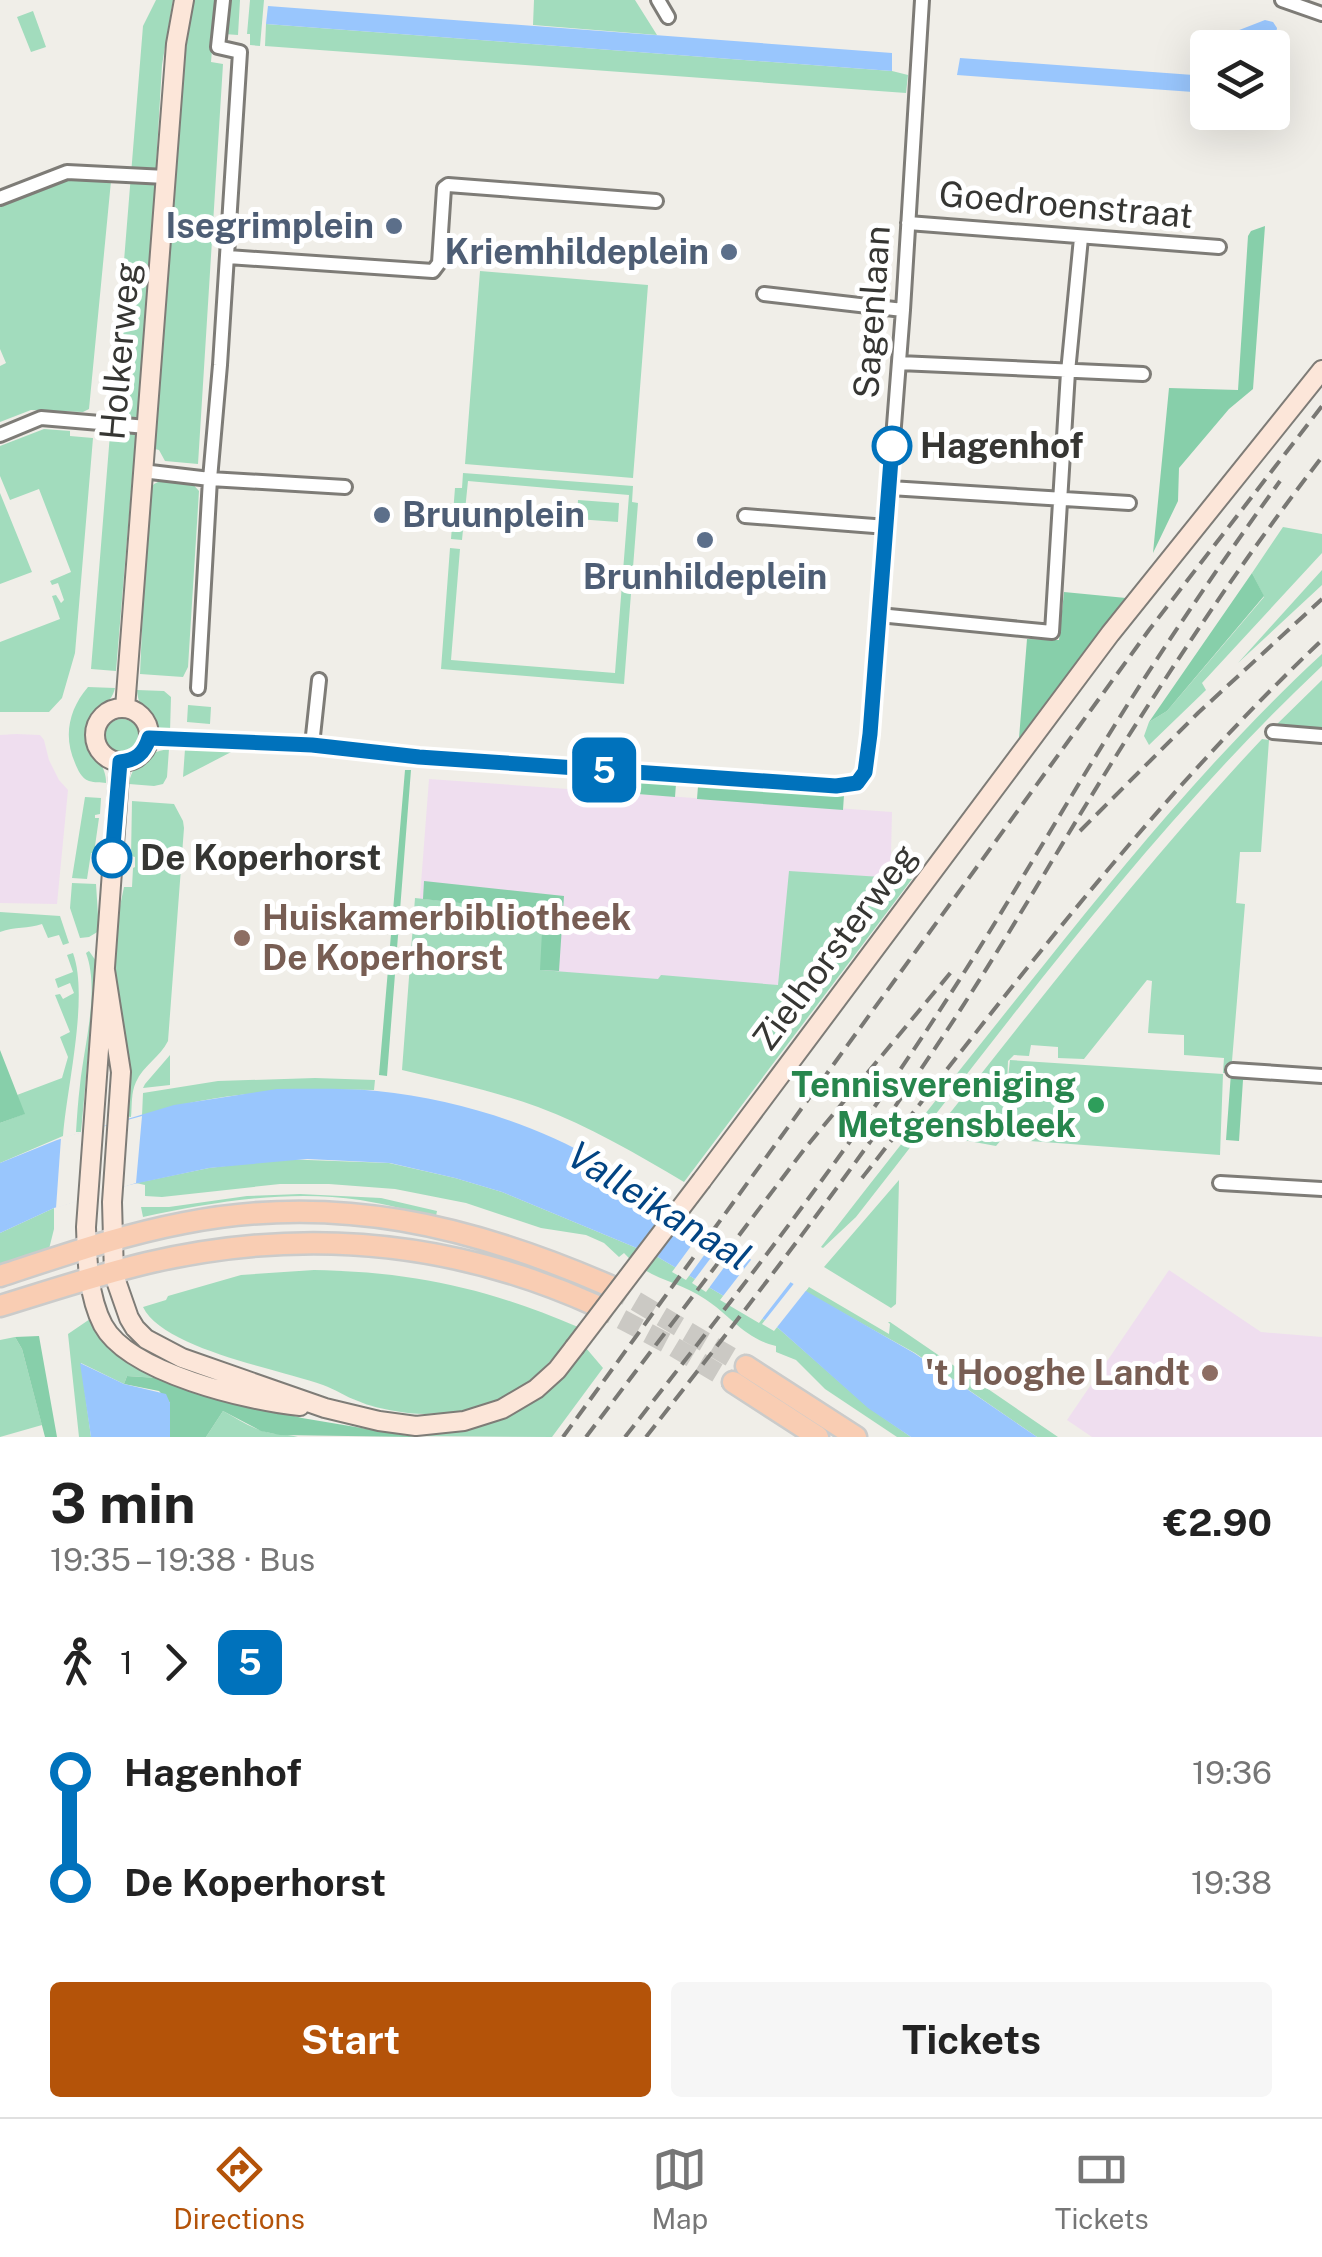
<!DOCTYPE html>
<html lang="en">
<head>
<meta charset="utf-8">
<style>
  :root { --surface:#fff; --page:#f6f6f6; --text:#222; --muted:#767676; --line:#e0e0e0; --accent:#b45309 }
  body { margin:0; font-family:"Public Sans",sans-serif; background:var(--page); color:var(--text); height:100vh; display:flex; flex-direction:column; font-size:38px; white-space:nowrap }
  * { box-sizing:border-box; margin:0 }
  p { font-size:32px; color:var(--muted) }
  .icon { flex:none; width:55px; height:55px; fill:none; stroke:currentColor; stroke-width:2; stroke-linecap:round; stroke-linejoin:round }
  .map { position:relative; height:1437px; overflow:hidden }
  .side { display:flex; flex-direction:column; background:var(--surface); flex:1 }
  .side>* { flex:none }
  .badge { padding:0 20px; border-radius:15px; font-size:35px; line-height:65px }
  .fabs { position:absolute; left:1190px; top:30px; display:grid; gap:20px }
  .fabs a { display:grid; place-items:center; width:100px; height:100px; border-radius:10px; background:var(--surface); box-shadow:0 10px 40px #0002; font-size:50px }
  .map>.badge { position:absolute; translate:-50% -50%; box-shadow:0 0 0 5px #fff }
  .legs { display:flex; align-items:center; gap:15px; height:110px; padding:0 50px; font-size:32px }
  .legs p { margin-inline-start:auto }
  .overview { display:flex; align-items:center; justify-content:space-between; height:170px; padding:0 50px }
  h1 { font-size:55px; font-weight:700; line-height:75px }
  .action { display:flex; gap:20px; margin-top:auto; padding:20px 50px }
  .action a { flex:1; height:115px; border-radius:10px; background:var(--accent); color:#fff; font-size:40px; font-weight:700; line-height:115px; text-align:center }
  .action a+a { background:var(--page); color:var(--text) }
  ul { padding:0 50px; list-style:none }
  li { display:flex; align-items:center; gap:35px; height:110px; font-size:38px }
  li i { display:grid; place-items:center; width:15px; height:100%; margin:0 12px; background:currentColor }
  li i::after { content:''; width:25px; height:25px; margin:-12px; border:8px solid; border-radius:50%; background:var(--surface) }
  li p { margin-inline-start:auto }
  li:first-child i { background:linear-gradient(#0000 50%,currentColor 0) }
  li:last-child i { background:linear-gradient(currentColor 50%,#0000 0) }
  .menu { display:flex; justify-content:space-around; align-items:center; height:140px; border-top:2px solid var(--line); background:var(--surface); font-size:28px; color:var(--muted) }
  .menu a { display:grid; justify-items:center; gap:5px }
  .menu .on { color:var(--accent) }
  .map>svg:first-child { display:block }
</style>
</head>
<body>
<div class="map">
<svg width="1322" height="1437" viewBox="0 0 1322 1437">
  <rect width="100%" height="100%" fill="#f0eee8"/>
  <path fill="#efdeef" d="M16,734l24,1 4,5 5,20 10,20 9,10 -11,114 -57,-1v-168z
    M429,779l463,33 -2,84 -209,278 -139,-72 -135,-35z
    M1169,1270l92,62 61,5v100h-230l-25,-17z"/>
  <path fill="#a2dcbd" d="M156,0h17l-11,65 -11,187 -35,419 -25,-2 52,-643z
    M194,0h22l-5,62 12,2 -25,400 -33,-3 -6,-11 -4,-1 29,-388z
    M227,0h13l-2,35 -14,-1z
    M250,0h14l-4,46 -10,-1v-11h-3z
    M534,0h101l22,35 -124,-10z
    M33,11l13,36 -15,5 -14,-35z
    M266,24l626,47 16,4 -2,18 -641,-47z
    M70,179l41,2 -22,228 -6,3 -52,-2 -31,12v-56l6,-3 -6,-14v-144z
    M480,271l168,14 -15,193 -168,-14z
    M44,429l26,2v5l23,2 -18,215 -13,45 -13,14h-49v-70l60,-23 -8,-23 4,-1 5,8 3,-3 -6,-17 -6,2 -2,-4 21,-9 -32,-83 -29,11 -10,-24v-30z
    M463,473l170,13 -1,16 6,1 -14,181 -183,-15 9,-121 10,1 -9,111 164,13 14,-178 -161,-14 -6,59 -11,-1 4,-51h7z
    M162,480l28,1 9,10 -11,176 -5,10 -43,-3 8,-181 6,-9z
    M0,493l32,79 -32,12z
    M578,500l41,3 -1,19 -41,-3z
    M1283,527l39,7v19l-120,130 4,7 -57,55 -5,-9 5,-14 18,-11 97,-114 -12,-24z
    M1322,570v15l-84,78z
    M1322,654v12c-175,165 -318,362 -466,551l-33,31 -2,-1c73,-94 147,-188 222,-281 87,-109 176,-217 279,-312z
    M1322,680v52l-50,-3z
    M88,687l27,1c-4,18 -22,24 -26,41 -4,22 18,33 17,54 -6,-1 -11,0 -17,-2 -8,-3 -11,-11 -14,-18 -12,-27 -6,-54 13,-76z
    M137,690l27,1 7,6 -1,35c-18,-5 -32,-23 -33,-42z
    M188,705l23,2 -1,17 -23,-2z
    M105 736a17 17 0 1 1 34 0a17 17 0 1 1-34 0Z
    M1262,739l7,1 -8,112h-21l-4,51 9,1 -14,169h-8l1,-15 -40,-3v-20l-36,-2 4,-52 -5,-1 -63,79 -26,-1v-11l-27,-2 -2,11 -15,-1 -6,6 -1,26 3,-27 213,14 -3,81 -218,-16 -6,7 -60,-11 -2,-2c107,-134 211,-270 328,-394z
    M169,749l-2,28 -4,7 -9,2 -25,-2c2,-20 21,-33 40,-35z
    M185,749l50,1 -52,27z
    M85,797l16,1 -1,16 -5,1v3h4l-5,35h-3l-4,26 -15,-1z
    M132,801l42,3 9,17 1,7 -16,213c-8,16 -25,25 -32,41 -5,10 -4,24 -5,35l-7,-1 -11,-139 2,-47 9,-43h8l1,-19 2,-1v-10l-4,-1z
    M789,871l123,8 -228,303c-47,-28 -95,-56 -146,-75 -44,-16 -90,-26 -136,-37l13,-172 129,14 -3,58 117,9 3,-4 117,10z
    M72,883l24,1 3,47 -10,6 -9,1 -10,-30z
    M0,912l60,4 9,27 -6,2 -4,-10 -11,3 -6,-14c-14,5 -27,2 -42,8z
    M89,951l7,10v8l-15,163h-5c1,-16 2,-31 4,-47 4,-40 20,-94 6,-132z
    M73,953c16,44 -6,133 -10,183l-63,27v-40l24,-9 -7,-19 45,-17 6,-21 -8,-20 10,-5 -15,-37 5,-1 3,5 11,-6 -4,-10 -12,5 -3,-9 18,-7 -6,-17z
    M170,1055v30l-27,3 2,-4z
    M315,1078l60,2 -1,10c-78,-1 -158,1 -232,26l1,-23 75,-12z
    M281,1159l108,4 66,15 47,14 154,64 122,72 90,79 43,30h-14l-72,-48 -29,-29 -20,-8v-6c-31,-7 -46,-31 -71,-47 -28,-19 -57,-19 -81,-46l-5,4 -15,-14 -18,-8 -45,-7 -75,-25 -71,-14 -66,-5h-49l-118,13 -17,-1v-11l-9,-2 73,-15z
    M899,1180l-3,124 -5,4 -67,-41z
    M300,1194l81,4 56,13 -1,5c-25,-5 -50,-12 -76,-16 -71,-11 -147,2 -217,17l-2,-10h28l78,-11z
    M54,1208v21l-5,20 -49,17v-33z
    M314,1270c100,2 172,18 264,57 -28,38 -57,70 -107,82 -24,5 -52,7 -76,2 -12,-2 -26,-5 -37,-10 -12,-4 -23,-12 -35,-16 -44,-16 -160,-36 -180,-78l23,-7 2,-4 73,-21z
    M809,1287l80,47 1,-10 -2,-2h2l168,115h-21l-122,-84 -110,-61z
    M90,1319l7,10 76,50 -46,-3 -3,8 -43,-21 10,74h-12l-11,-103z
    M15,1337l7,12 20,76 -42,12v-97z
    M586,1348l17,20 -51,69 -138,-1c46,-5 90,-11 128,-41 17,-12 30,-32 44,-47z
    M223,1411c13,7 26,16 40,20 12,4 24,3 35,6h-92z"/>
  <path fill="#87cfaa" d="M1265,226l-12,163 -24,20 -50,59 -1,33 -25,52 16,-165 69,2 10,-154 3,-5z
    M1252,573l12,23 -97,115 -18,11z
    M1064,592l62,6 -107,140 8,-99 32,1z
    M405,770h6l-24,306 -8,-1z
    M577,777l99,7 -1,13 -99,-8z
    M698,786l146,9 -1,15 -146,-11z
    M424,881l140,15 -5,75 -19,-1 3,-58 -120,-13z
    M0,1050l25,64 -25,9z
    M1231,1073l25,2 -1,5h-12l-4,61 -13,-1z
    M39,1336l18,101h-12l-23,-88 -7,-12z
    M127,1376l46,3 57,21 72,18 113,19 -135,-2 -19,-4 -38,-20 -17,26h-36v-34l-11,-12 -35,-7z"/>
  <path fill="#99c6fd" d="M268,6l624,47v18l-626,-47z
    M1265,20l8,2 4,6 -1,6 -22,10 -1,3h-38l1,-8z
    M960,58l247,18v17l-250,-18z
    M277,1089c33,0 67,-1 100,2 113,12 218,54 305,129l232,133 123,84h-126l-43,-29 -90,-80 -122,-72 -154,-64 -47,-14 -65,-15 -83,-4 -98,9 -80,17 -75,23 -54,25v-70l57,-23 117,-35z
    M80,1363l44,21 42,10 4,9v34h-79z"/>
  <path fill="#f0eee8" d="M142,1116l-6,67 -80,25 5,-70z
    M705,1227l14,8 -33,45 -14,-8z
    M725,1239l14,8 -33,45 -14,-9z
    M754,1256l39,23 -34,44 -39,-23z
    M796,1281l12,7 -34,43 -12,-7z"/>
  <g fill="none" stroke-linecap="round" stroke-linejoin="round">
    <path stroke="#cbc9c4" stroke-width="20" stroke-dasharray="20 10" stroke-linecap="butt" d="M610,1286l136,80
      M595,1305l79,42 59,35"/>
    <defs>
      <path id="street" d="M658,0l10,17
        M1282,0l40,14
        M0,198l67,-26 99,5
        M908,223l311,24
        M228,257l205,14 6,-8 5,-75 4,-3 208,16
        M764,294l139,16
        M899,363l244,11
        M0,435l41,-17 106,9
        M142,471l68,8 135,8
        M890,488l239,15
        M745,516l142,11
        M879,615l173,17 16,-260 13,-134
        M198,688l12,-209 10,-114 20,-313 -22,-5 5,-47
        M1273,732l49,4
        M149,738l163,7 107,12 417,29 21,-3 8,-11 5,-38 33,-424 19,-310
        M312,745l7,-65
        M1233,1070l89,6
        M1220,1183l102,6"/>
      <path id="secondary" d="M95 735a27 27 0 1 1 54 0a27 27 0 1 1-54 0Z
        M125,708l51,-664 8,-44
        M120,762l-34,465c1,32 2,69 17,98 26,48 146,76 197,81
        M105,970l16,102 -9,130 2,73 15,43 6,10 11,11 36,19 143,50 54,13 37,5 48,-5 38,-12 34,-20 21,-19 17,-22
        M702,1180l408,-546 212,-264"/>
      <path id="primary" d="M0,1276c61,-20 121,-41 184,-53 152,-30 286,2 426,63
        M0,1306c49,-15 97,-31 147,-43 154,-36 304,-23 448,42
        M746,1366l110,71
        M733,1382l85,55"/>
    </defs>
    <use href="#street" stroke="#7e7c77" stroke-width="18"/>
    <use href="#secondary" stroke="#7e7c77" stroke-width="22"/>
    <use href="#primary" stroke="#cbcbca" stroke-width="25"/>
    <use href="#street" stroke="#fff" stroke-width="12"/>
    <use href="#secondary" stroke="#fce6d9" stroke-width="18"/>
    <use href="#primary" stroke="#f9cdb3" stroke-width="20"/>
    <path stroke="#797874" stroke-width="4" stroke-dasharray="15 8" stroke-linecap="butt" d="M1080,831l118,-118 124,-114
      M862,1178c146,-186 288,-375 460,-538
      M563,1437l586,-807 173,-224
      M586,1437l220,-290 146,-176
      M625,1437c109,-139 218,-278 315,-427 62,-95 118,-194 178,-290 51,-82 106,-161 162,-239
      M646,1437c108,-138 215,-275 311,-422 63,-97 120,-199 183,-297 57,-89 117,-177 182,-261"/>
    <defs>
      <path id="secondary-bridge" d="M574,1348l128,-168"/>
    </defs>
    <use href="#secondary-bridge" stroke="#7e7c77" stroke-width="22" stroke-linecap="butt"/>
    <use href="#secondary-bridge" stroke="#fce6d9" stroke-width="18"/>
  </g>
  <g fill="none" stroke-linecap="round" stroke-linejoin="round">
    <defs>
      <path id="line-1" d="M112,858l8,-96c16,-2 24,-8 29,-24l163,7 107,12 417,29 21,-3 8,-11 5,-38 22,-288"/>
    </defs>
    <use href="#line-1" stroke="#fff" stroke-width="22"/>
    <use href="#line-1" stroke="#0072bc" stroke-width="15"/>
  </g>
  <g fill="#5c6f8a" stroke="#fff" stroke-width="4">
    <circle cx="394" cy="226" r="10"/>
    <circle cx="729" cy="252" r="10"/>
    <circle cx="382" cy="515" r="10"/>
    <circle cx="705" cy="540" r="10"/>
  </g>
  <g fill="#fff" stroke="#0072bc" stroke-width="5">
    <circle cx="892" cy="446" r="18"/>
    <circle cx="112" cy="858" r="18"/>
  </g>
  <g fill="#8d6e63" stroke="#fff" stroke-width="4">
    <circle cx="242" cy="938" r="10"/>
    <circle cx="1210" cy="1373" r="10"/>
  </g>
  <circle fill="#2e9e5b" stroke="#fff" stroke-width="4" cx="1096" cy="1105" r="10"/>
  <g text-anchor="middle" stroke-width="10" stroke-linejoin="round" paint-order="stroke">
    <g font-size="35" fill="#363633" stroke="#fff">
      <text transform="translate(1066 205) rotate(5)" y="12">Goedroenstraat</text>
      <text transform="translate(872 312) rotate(-86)" y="12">Sagenlaan</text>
      <text transform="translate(120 351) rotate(-85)" y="12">Holkerweg</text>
      <text transform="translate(835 947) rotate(-53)" y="12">Zielhorsterweg</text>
    </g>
    <g font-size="35" font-weight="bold" fill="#4e5e75" stroke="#fff" text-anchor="end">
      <text x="374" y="238">Isegrimplein</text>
      <text x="709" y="264">Kriemhildeplein</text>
      <text x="402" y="527" text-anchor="start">Bruunplein</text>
      <text x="705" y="589" text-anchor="middle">Brunhildeplein</text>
    </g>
    <g font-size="35" font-weight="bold" fill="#363633" stroke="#fff" text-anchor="start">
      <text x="920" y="458">Hagenhof</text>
      <text x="140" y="870">De Koperhorst</text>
    </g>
    <g font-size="35" font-weight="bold" fill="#785e54" stroke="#fff" text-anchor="start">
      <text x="262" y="930">Huiskamerbibliotheek<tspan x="262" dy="40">De Koperhorst</tspan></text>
      <text x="1190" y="1385" text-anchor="end">'t Hooghe Landt</text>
    </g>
    <g font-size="35" font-weight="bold" fill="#27864d" stroke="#fff" text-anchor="end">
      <text x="1076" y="1097">Tennisvereniging<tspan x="1076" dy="40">Metgensbleek</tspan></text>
    </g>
    <g font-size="38" font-style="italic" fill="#024483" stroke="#fff">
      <text transform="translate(659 1206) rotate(32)" y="13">Valleikanaal</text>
    </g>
  </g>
</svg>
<div class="fabs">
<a><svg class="icon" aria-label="layers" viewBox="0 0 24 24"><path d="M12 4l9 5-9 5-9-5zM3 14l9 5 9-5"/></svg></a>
</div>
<b class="badge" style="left:604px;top:770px;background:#0072bc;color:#fff">5</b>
</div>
<section class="side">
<div class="overview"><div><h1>3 min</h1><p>19:35 – 19:38 · Bus</p></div><b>€2.90</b></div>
<div class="legs"><svg class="icon" aria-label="walk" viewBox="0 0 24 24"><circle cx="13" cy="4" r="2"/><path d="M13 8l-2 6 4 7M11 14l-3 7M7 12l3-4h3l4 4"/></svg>1<svg class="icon" aria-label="forward" viewBox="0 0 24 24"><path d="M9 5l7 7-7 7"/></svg><b class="badge" style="background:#0072bc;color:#fff">5</b></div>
<ul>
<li><i style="color:#0072bc"></i><b>Hagenhof</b><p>19:36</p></li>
<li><i style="color:#0072bc"></i><b>De Koperhorst</b><p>19:38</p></li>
</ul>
<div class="action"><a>Start</a><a>Tickets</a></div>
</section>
<nav class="menu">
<a class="on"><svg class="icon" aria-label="directions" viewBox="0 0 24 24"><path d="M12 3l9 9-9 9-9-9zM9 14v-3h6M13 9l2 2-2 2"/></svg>Directions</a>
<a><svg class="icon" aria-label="map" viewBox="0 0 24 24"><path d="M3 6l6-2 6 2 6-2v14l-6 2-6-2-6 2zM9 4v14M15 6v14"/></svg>Map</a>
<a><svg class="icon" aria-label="tickets" viewBox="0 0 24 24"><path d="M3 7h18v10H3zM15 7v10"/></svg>Tickets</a>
</nav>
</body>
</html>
